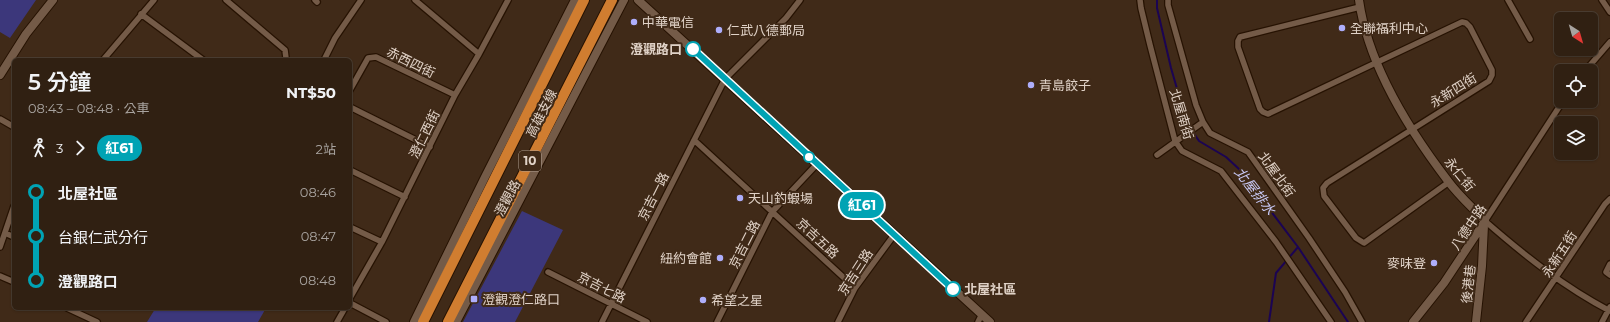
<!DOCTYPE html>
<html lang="zh-TW">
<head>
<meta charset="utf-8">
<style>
  :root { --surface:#302012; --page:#3c2d20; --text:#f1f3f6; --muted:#a8a39f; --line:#4b3e32 }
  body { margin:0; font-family:Montserrat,"Noto Sans TC",sans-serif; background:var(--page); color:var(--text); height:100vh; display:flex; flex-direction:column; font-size:15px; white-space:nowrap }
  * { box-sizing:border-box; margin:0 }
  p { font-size:13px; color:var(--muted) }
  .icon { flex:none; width:22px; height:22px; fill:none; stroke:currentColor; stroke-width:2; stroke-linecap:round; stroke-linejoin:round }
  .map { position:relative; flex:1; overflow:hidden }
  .details { position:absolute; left:12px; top:58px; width:340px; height:252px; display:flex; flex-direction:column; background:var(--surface); border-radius:6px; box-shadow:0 1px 3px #0004,0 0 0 1px var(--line) }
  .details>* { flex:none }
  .badge { padding:0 8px; border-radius:13px; font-size:14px; line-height:26px }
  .needle { width:26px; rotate:143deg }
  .fabs { position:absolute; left:1554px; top:12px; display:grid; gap:8px }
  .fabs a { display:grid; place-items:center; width:44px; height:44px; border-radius:6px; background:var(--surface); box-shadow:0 1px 3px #0004,0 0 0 1px var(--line); font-size:20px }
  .map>.badge { position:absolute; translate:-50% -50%; box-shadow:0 0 0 2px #fff }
  .legs { display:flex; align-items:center; gap:6px; height:44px; padding:0 16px; font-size:13px }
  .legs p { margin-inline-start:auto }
  .summary { display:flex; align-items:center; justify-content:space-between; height:68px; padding:0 16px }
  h1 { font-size:22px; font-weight:600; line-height:30px }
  ul { padding:0 16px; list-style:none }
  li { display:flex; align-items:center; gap:14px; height:44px; font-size:15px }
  li i { display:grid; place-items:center; width:6px; height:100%; margin:0 5px; background:currentColor }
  li i::after { content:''; width:10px; height:10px; margin:-5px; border:3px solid; border-radius:50%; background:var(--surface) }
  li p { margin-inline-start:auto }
  li:first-child i { background:linear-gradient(#0000 50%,currentColor 0) }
  li:last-child i { background:linear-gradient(currentColor 50%,#0000 0) }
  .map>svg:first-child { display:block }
</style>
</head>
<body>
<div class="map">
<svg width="1610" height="322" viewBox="0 0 1610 322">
  <rect width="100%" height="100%" fill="#402a18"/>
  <path fill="#3c377b" d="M0,0h36l-26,38 -10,-6z
    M522,211l41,19 -48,92h-52z
    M154,308h112l-8,14h-111l8,-13z"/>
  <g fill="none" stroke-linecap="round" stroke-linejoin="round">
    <path stroke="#1b0453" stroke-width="2" d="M1157,0v8l14,60 16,55 12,18 27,16 13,12 59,78 50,75
      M1269,322l7,-49 22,-26"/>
    <defs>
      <path id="street" d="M226,0l59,50 1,8 -2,2
        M315,0l2,2
        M1140,0l1,8 9,37 25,96 7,10 39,20 55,71 55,80
        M1168,0v5l28,100 7,17 7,11 38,19 61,86 36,54 17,30
        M1508,0l22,39
        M1602,0l8,12
        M1360,7l-120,30 -2,4v6l22,62 3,3 5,2 194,-92 4,1 4,4 22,43v5l-3,6 -162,102 -4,5 1,8 32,42 8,5 85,-61
        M141,14l62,46
        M479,54l29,-54
        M103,60l51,-60
        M324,60l11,-22 26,-38
        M1585,71l25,-29
        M350,90l18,-32 8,-1 79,38
        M1563,101l-78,120c39,34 79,66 125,90
        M350,107l80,40
        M0,119l14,8
        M694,140l161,148
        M1157,155l46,-33
        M350,170l55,27
        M350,227l32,15
        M5,233l9,4
        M0,247l14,-41
        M1610,264l-4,8 4,3
        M548,272l99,50
        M0,276l14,6
        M350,298l32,-56 73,-147 24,-41 -64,-54
        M350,303l36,19
        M67,308l30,14
        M337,322l8,-14
        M602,322l123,-243 61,-61 14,-18
        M717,322l55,-110 45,-48
        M838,322l17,-34 39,-53
        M978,322l3,-6
        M1526,322l79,-118 5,-5
        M1602,322l8,-15"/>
      <path id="secondary" d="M638,0l352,322
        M1359,0c9,65 50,130 89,181 11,15 25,27 37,40l-41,62 -31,39
        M0,75l26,-41 27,-34
        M414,322l71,-145 90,-177
        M456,322l168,-322
        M1476,322l6,-56 2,-41"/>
      <path id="highway" d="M423,322l161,-322
        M448,322l164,-322"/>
    </defs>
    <use href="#street" stroke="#261202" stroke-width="8"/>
    <use href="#secondary" stroke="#261202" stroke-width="10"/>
    <use href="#highway" stroke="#261202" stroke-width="12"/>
    <use href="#street" stroke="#745b48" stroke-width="5.5"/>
    <use href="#secondary" stroke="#745b48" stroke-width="8"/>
    <use href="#highway" stroke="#d07d30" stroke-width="10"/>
  </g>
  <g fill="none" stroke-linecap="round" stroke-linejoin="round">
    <defs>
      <path id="line-1" d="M693,49l260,240"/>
    </defs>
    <use href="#line-1" stroke="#fff" stroke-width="9"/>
    <use href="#line-1" stroke="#00a3b4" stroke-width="6"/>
  </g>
  <g fill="#aeaefb" stroke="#402a18" stroke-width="1.5">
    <circle cx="634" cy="22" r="4"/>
    <circle cx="1342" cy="28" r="4"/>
    <circle cx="719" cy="30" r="4"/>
    <circle cx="1031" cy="85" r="4"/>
    <circle cx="740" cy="198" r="4"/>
    <circle cx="720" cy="258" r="4"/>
    <circle cx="1434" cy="263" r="4"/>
    <rect x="470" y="295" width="8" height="8" rx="2"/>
    <circle cx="703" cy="300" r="4"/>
  </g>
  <g fill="#fff" stroke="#00a3b4" stroke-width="2">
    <circle cx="693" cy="49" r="7"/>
    <circle cx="809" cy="157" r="5"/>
    <circle cx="953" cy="289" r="7"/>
  </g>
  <g text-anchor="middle" stroke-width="4" stroke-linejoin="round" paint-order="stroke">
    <rect fill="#402a18" stroke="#b0a092" stroke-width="1" x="519" y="151" width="22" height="20" rx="3"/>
    <g font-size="12" font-weight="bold" fill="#e0d2c7">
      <text x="530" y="165">10</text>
    </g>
    <g font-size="13" fill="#e0d2c7" stroke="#402a18" text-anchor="start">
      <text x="642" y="27">中華電信</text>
      <text x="1350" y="33">全聯福利中心</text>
      <text x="727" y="35">仁武八德郵局</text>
      <text x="1039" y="90">青島餃子</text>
      <text x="748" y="203">天山釣蝦場</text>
      <text x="712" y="263" text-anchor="end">紐約會館</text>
      <text x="1426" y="268" text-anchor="end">麥味登</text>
      <text x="482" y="304">澄觀澄仁路口</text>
      <text x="711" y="305">希望之星</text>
    </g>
    <g font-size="13" font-weight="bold" fill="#e0d2c7" stroke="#402a18" text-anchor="end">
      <text x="682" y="54">澄觀路口</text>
      <text x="964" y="294" text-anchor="start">北屋社區</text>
    </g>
    <g font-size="13" fill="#e0d2c7" stroke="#402a18">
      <text transform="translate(411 62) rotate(26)" y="5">赤西四街</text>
      <text transform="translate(1453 90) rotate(-32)" y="5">永新四街</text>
      <text transform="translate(541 113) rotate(-63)" y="5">高雄支線</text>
      <text transform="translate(1182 114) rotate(73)" y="5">北屋南街</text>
      <text transform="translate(424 134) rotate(-64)" y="5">澄仁西街</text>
      <text transform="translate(1277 174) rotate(54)" y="5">北屋北街</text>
      <text transform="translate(1460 174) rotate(51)" y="5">永仁街</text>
      <text transform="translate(653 196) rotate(-63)" y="5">京吉一路</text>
      <text transform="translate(507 198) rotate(-62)" y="5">澄觀路</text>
      <text transform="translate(1468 227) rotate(-56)" y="5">八德中路</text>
      <text transform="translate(818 238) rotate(43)" y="5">京吉五路</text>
      <text transform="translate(744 244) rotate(-63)" y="5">京吉二路</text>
      <text transform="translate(1559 254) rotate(-57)" y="5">永新五街</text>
      <text transform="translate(855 272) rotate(-57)" y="5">京吉三路</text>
      <text transform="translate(1468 284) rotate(-84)" y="5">後港巷</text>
      <text transform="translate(602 287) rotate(27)" y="5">京吉七路</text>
    </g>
    <g font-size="14" font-style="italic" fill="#c7c8f5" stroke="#402a18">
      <text transform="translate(1255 191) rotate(52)" y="5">北屋排水</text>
    </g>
  </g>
</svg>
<div class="fabs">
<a><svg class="needle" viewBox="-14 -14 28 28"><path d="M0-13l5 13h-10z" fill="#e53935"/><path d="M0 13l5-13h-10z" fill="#a8a39f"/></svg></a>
<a><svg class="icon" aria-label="locate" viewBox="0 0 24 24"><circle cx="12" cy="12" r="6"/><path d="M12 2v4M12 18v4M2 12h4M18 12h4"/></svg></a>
<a><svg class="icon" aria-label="layers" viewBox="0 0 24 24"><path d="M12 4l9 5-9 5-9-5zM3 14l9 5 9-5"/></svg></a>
</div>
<b class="badge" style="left:862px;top:205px;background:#00a3b4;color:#fff">紅61</b>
<section class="details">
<div class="summary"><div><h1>5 分鐘</h1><p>08:43 – 08:48 · 公車</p></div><b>NT$50</b></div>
<div class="legs"><svg class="icon" aria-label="walk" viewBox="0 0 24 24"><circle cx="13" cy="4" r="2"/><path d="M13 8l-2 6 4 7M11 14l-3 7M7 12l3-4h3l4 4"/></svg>3<svg class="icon" aria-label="forward" viewBox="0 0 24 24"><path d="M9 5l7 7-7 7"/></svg><b class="badge" style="background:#00a3b4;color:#fff">紅61</b><p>2站</p></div>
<ul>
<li><i style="color:#00a3b4"></i><b>北屋社區</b><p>08:46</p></li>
<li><i style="color:#00a3b4"></i><span>台銀仁武分行</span><p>08:47</p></li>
<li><i style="color:#00a3b4"></i><b>澄觀路口</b><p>08:48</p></li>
</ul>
</section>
</div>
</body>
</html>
